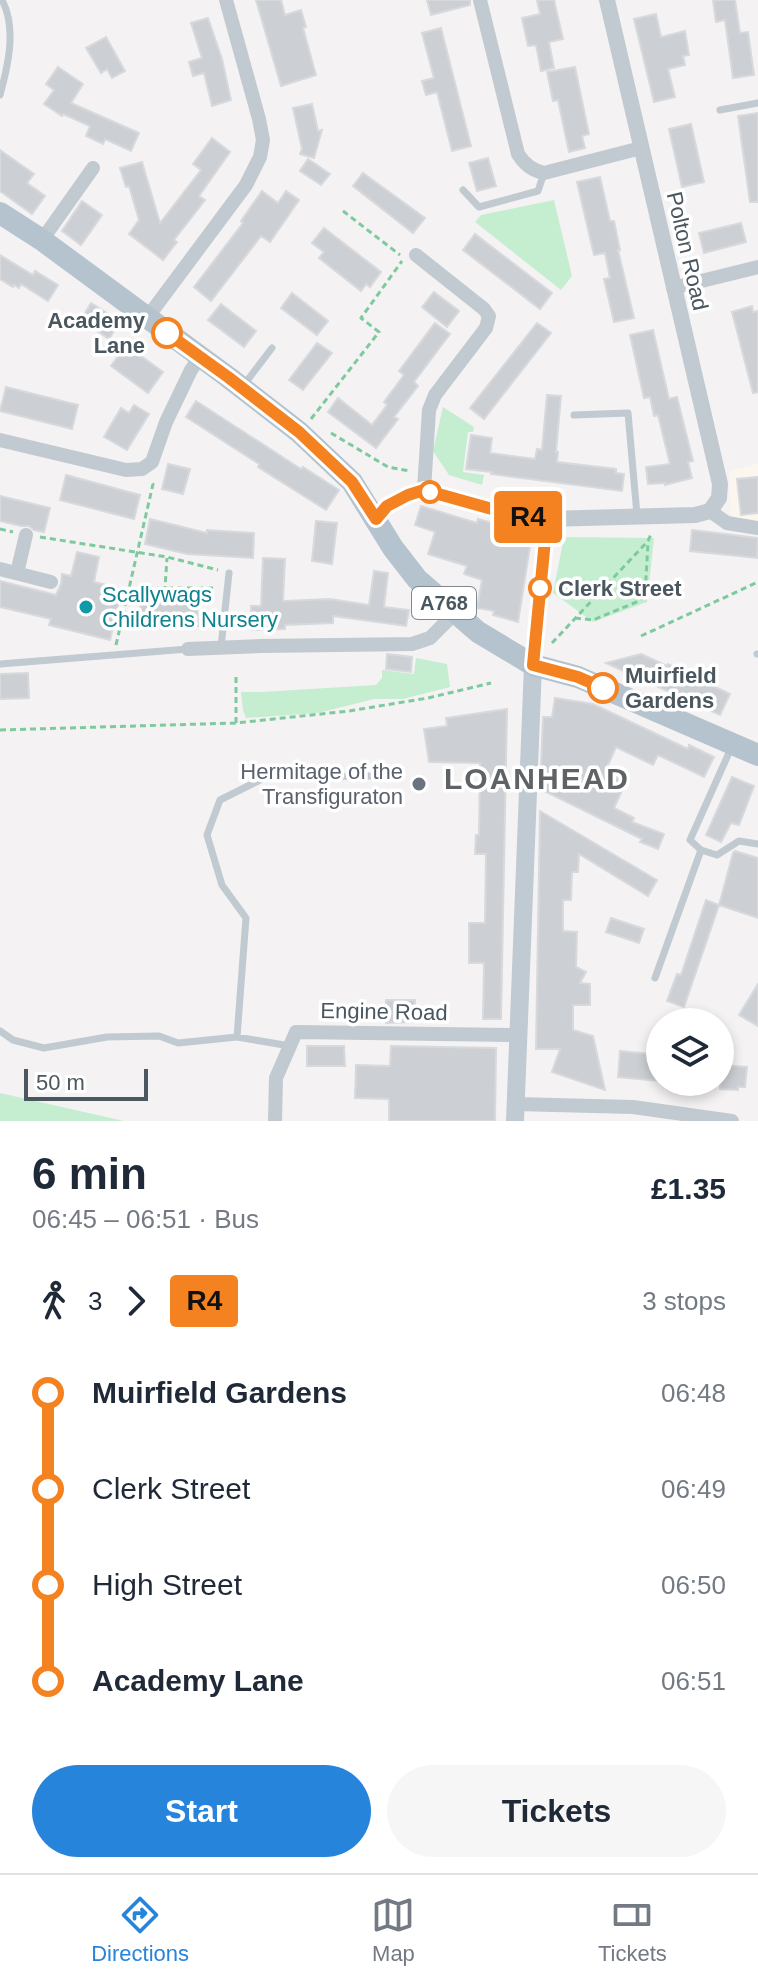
<!DOCTYPE html>
<html lang="en">
<head>
<meta charset="utf-8">
<style>
  :root { --surface:#fff; --page:#f6f6f7; --text:#1f2937; --muted:#747a83; --line:#e0e1e3; --accent:#2684db }
  body { margin:0; font-family:Helvetica,sans-serif; background:var(--page); color:var(--text); height:100vh; display:flex; flex-direction:column; font-size:30px; white-space:nowrap }
  * { box-sizing:border-box; margin:0 }
  p { font-size:26px; color:var(--muted) }
  .icon { flex:none; width:44px; height:44px; fill:none; stroke:currentColor; stroke-width:2; stroke-linecap:round; stroke-linejoin:round }
  .map { position:relative; height:1121px; overflow:hidden }
  .details { display:flex; flex-direction:column; background:var(--surface); flex:1 }
  .details>* { flex:none }
  .badge { padding:0 16px; border-radius:6px; font-size:28px; line-height:52px }
  .tools { position:absolute; left:646px; top:1008px; display:grid; gap:16px }
  .tools a { display:grid; place-items:center; width:88px; height:88px; border-radius:50%; background:var(--surface); box-shadow:0 4px 12px #0003; font-size:40px }
  .scale { position:absolute; left:24px; bottom:20px; width:124px; box-sizing:border-box; padding-left:8px; border:4px solid #4b575f; border-top:0; font-size:22px; line-height:28px; white-space:nowrap; color:#4b575f; -webkit-text-stroke:6px #fff; paint-order:stroke }
  .map>.badge { position:absolute; translate:-50% -50%; box-shadow:0 0 0 4px #fff }
  .legs { display:flex; align-items:center; gap:12px; height:88px; padding:0 32px; font-size:26px }
  .legs p { margin-inline-start:auto }
  .headline { display:flex; align-items:center; justify-content:space-between; height:136px; padding:0 32px }
  h1 { font-size:44px; font-weight:800; line-height:60px }
  .cta { display:flex; gap:16px; margin-top:auto; padding:16px 32px }
  .cta a { flex:1; height:92px; border-radius:48px; background:var(--accent); color:#fff; font-size:32px; font-weight:800; line-height:92px; text-align:center }
  .cta a+a { background:var(--page); color:var(--text) }
  ul { padding:0 32px; list-style:none }
  li { display:flex; align-items:center; gap:28px; height:96px; font-size:30px }
  li i { display:grid; place-items:center; width:12px; height:100%; margin:0 10px; background:currentColor }
  li i::after { content:''; width:20px; height:20px; margin:-10px; border:6px solid; border-radius:50%; background:var(--surface) }
  li p { margin-inline-start:auto }
  li:first-child i { background:linear-gradient(#0000 50%,currentColor 0) }
  li:last-child i { background:linear-gradient(currentColor 50%,#0000 0) }
  .dock { display:flex; justify-content:space-around; align-items:center; height:112px; border-top:2px solid var(--line); background:var(--surface); font-size:22px; color:var(--muted) }
  .dock a { display:grid; justify-items:center; gap:4px }
  .dock .active { color:var(--accent) }
  .map>svg:first-child { display:block }
</style>
</head>
<body>
<div class="map">
<svg width="758" height="1121" viewBox="0 0 758 1121">
  <rect width="100%" height="100%" fill="#f4f2f2"/>
  <path fill="#fcf7ee" d="M758,464v58l-27,-5 -2,-46z"/>
  <path fill="#c5eed1" d="M554,200l18,76 -11,14 -86,-68 6,-7z
    M443,407l31,20 -1,5h-5l-5,40 21,3 -2,10 -33,-10 -16,-24z
    M564,537l90,1 -7,64 -54,20 -40,-29z
    M416,658l31,6 3,23 -47,12h-29l-56,14 -72,5 -3,-8 -2,-18h20l115,-7 6,-7v-8l32,4z
    M0,1093l124,28h-124z"/>
  <path fill="#ccd0d4" stroke="#d7d9dd" stroke-width="2" d="M256,0h25l4,15 16,-5 5,17 -3,1 13,47 -35,11z
    M427,0h43v5l-39,10z
    M537,0h17l9,39 -14,3 5,26 -13,3 -5,-26 -8,1 -6,-28 18,-4z
    M713,0h22l5,33 8,-1 6,43 -21,3 -8,-58 -9,2z
    M656,14l5,23 24,-6 4,24 -6,1 2,9 -17,4 7,28 -21,5 -20,-83z
    M208,18l14,41 9,41 -19,6 -8,-33 -11,3 -4,-14 13,-4 -11,-35z
    M441,28l30,118 -19,5 -15,-59 -11,3 -4,-14 12,-3 -12,-45z
    M106,37l19,34 -13,7 -5,-9 -6,4 -15,-25z
    M58,67l25,17 -12,19 68,30 -8,18 -26,-12 -2,5 -17,-8 4,-10 -27,-12 -1,2 -18,-12 10,-14 -8,-6z
    M575,67l14,67 -7,2 3,12 -16,4 -11,-52 -5,1 -6,-29z
    M312,104l6,27 4,-1 -8,28 -14,-4 2,-5 -9,-41z
    M758,113v89h-8l-12,-86z
    M691,124l13,58 -22,5 -13,-58z
    M212,138l18,14 -31,44 6,4 -31,40 3,2 -14,18 -34,-26 10,-14 -10,-34 -3,1 -6,-19 22,-6 18,61 41,-53 -8,-6z
    M0,150l34,24 -7,9 18,13 -13,18 -32,-23z
    M488,158l8,28 -19,5 -8,-28z
    M308,159l22,15 -9,11 -21,-14z
    M363,173l62,45 -12,15 -60,-47z
    M600,177l10,44h4l6,29h-2l16,68 -20,4 -10,-43 6,-1 -5,-25 -11,2 -17,-73z
    M262,191l16,12 8,-12 13,9 -29,42 -9,-6 -50,65 -17,-14 49,-64 -2,-2z
    M82,201l20,14 -21,30 -19,-14z
    M741,223l5,19 -42,11 -5,-20z
    M324,228l57,44 -11,15 -4,-3 -5,7 -42,-33 5,-6 -12,-9z
    M475,234l77,59 -12,16 -77,-59z
    M0,255l33,20 2,-4 23,14 -10,16 -27,-17 -2,4 -5,-3 -1,2 -13,-8z
    M434,292l25,19 -12,16 -25,-20z
    M292,293l36,28 -11,14 -36,-27z
    M91,303l29,18 -11,18 -28,-19z
    M221,304l35,27 -12,16 -36,-27z
    M752,306l1,6 5,-1v81l-5,1 -21,-81z
    M435,323l15,11 -36,48 4,4 -24,31 4,2 -22,29 -48,-36 10,-14 34,27 15,-20 -3,-3 20,-27 -5,-4z
    M537,323l14,10 -67,86 -14,-11z
    M653,330l16,69 8,-2 16,64 -5,1 4,16 -27,7v-2l-17,1 -2,-17 24,-3 -12,-49 -4,1 -4,-19 -6,1 -14,-63z
    M317,343l15,10 -29,37 -14,-10z
    M126,345l37,27 -15,21 -37,-27z
    M6,387l72,18 -6,24 -72,-18z
    M547,395l14,1 -5,56h2l-1,10 59,7v4l8,1 -2,17 -131,-17 1,-2 -26,-3 5,-34 21,3 -2,15 45,6 2,-10 5,1z
    M196,401l105,68 2,-2 36,23 -13,20 -68,-43 1,-3 -73,-47z
    M134,405l15,9 -22,36 -23,-13 17,-29 8,5z
    M168,464l22,5 -7,25 -21,-5z
    M66,475l74,20 -6,24 -74,-19z
    M758,477v36l-17,2 -4,-36z
    M0,496l50,12 -6,24 -10,-2 -5,-4h-8l-21,-5z
    M421,506l56,17 1,-4 54,15 -14,88 -25,-7 1,-4 -17,-3 5,-28 -18,-6 3,-8 -39,-12 7,-22 -20,-7z
    M150,519l57,14v-3l47,3 -1,25 -66,-4 -42,-10z
    M316,521l21,2 -5,41 -20,-3z
    M692,530l66,8 -1,20 -67,-7z
    M77,552l22,5 -5,25 28,7 -12,51 -61,-15 2,-6 -51,-12v-26l56,14 5,-11 1,-10 9,2z
    M263,558l22,1 -2,42 47,-2 39,6 5,-34 14,2 -4,34 25,3 -3,16 -73,-10v7l-48,2v4l-33,1 -1,-24h10z
    M197,601l1,25 -57,1 -1,-25z
    M387,654l25,3 -1,15 -25,-3z
    M641,654l26,12 1,-2 62,30 -10,21 -114,-52z
    M28,673l1,25 -29,1v-25z
    M555,698l38,6 95,45 1,-4 25,12 -10,20 -46,-22 -5,10 -37,-18 -11,25 21,10 -12,26 20,10 -2,4 32,12 -6,15 -18,-7 2,-3 -102,-50 3,-72h9z
    M507,709l-6,310h-18l1,-56h-15v-40h16l1,-69h-11l1,-19h3l1,-72 -51,-1 -5,-33 23,-3 -1,-8z
    M732,777l22,9 -15,39 -8,-2 -10,19 -15,-7z
    M540,811l117,69 -9,16 -69,-42 -1,18h-6l-1,28h-8v31l14,1 -1,35 10,5 -6,11 10,1v21h-17v25l20,6 12,54 -53,-18 8,-23h-24z
    M735,851l23,7v60l-39,-13 14,-52z
    M706,900l13,5 -35,102 -17,-6 10,-27 4,1z
    M611,918l33,11 -5,14 -33,-11z
    M758,984v42l-19,-11z
    M386,1000h29v22l-29,1z
    M307,1046h37l1,20h-38z
    M391,1046l105,2 -1,73h-106v-22l-34,-1 1,-33 34,1z
    M620,1051l40,4v26l-42,-4z
    M720,1065l27,2 -2,20h-7v3l-18,-1z"/>
  <g fill="none" stroke-linecap="round" stroke-linejoin="round">
    <path stroke="#7eca9e" stroke-width="3" stroke-dasharray="6 4" stroke-linecap="butt" d="M343,211l57,44
      M311,419l68,-87 -18,-14 41,-57
      M331,433l57,34 22,4
      M0,529l13,3
      M40,537l127,20 51,13
      M147,588h68
      M164,602l3,-44
      M575,618l18,2 46,-19 6,-6 3,-52
      M641,636l117,-54
      M552,643l96,-102 3,-7
      M116,645l37,-161 -2,-3
      M236,677v46
      M0,730l236,-7 113,-12 79,-13 63,-15"/>
    <path stroke="#c1cad0" stroke-width="7" d="M0,95c8,-29 17,-67 2,-95
      M720,110l38,-7
      M463,190l16,17 59,-16 6,-18
      M243,386l29,-38
      M574,415l54,-2 9,102
      M221,647l8,-74
      M757,654h1
      M0,664l188,-15
      M732,746l-42,94 11,10 16,5 22,-14 19,3
      M655,978l46,-128
      M0,1031l13,9 31,8 63,-11 52,-1 19,7 59,-6 53,9
      M237,1037l9,-119 -24,-33 -15,-50 13,-35 46,-23 105,-1"/>
    <path stroke="#c1cad0" stroke-width="14" d="M480,0l38,154c7,11 14,16 26,19l97,-25
      M42,240l51,-72
      M416,255l68,54 5,7 -3,12 -51,67 -6,15 -5,80
      M673,288l85,-21
      M147,318l99,-133 14,-28 3,-17 -4,-21 -33,-119
      M0,440l126,30 16,-1 10,-7 14,-40 25,-52 9,-13
      M710,511l17,12 31,5
      M376,519l11,-13 21,-11 16,-5 93,26 30,3
      M0,569l51,13
      M17,573l9,-38
      M188,649l73,-3 151,-2 18,-6 25,-25
      M515,1104l118,3 99,14
      M275,1121l1,-43 20,-46 221,3"/>
    <path stroke="#c1cad0" stroke-width="16" d="M533,665l14,-146 148,-4 15,-4 9,-13 1,-14 -113,-484"/>
    <path stroke="#bfcad2" stroke-width="18" d="M515,1121l18,-456"/>
    <path stroke="#b4c3ce" stroke-width="22" d="M0,213l42,27 186,137 71,55 53,50 41,66 24,31 61,53 55,33 45,12 180,78"/>
  </g>
  <g fill="none" stroke-linecap="round" stroke-linejoin="round">
    <defs>
      <path id="line-1" d="M167,333l61,44 71,55 53,50 24,37 11,-13 21,-11 16,-5 93,26 30,3 -14,146 45,12 25,11"/>
    </defs>
    <use href="#line-1" stroke="#fff" stroke-width="18"/>
    <use href="#line-1" stroke="#f58220" stroke-width="12"/>
  </g>
  <g fill="#fff" stroke="#f58220" stroke-width="4">
    <circle cx="167" cy="333" r="14"/>
    <circle cx="430" cy="492" r="10"/>
    <circle cx="540" cy="588" r="10"/>
    <circle cx="603" cy="688" r="14"/>
  </g>
  <circle fill="#0f9aa8" stroke="#fff" stroke-width="3" cx="86" cy="607" r="8"/>
  <circle fill="#6b7280" stroke="#fff" stroke-width="3" cx="419" cy="784" r="8"/>
  <g text-anchor="middle" stroke-width="7" stroke-linejoin="round" paint-order="stroke">
    <rect fill="#fff" stroke="#81898f" stroke-width="2" x="412" y="587" width="64" height="32" rx="6"/>
    <g font-size="20" font-weight="bold" fill="#4b575f">
      <text x="444" y="610">A768</text>
    </g>
    <g font-size="22" fill="#4b575f" stroke="#fff">
      <text transform="translate(688 251) rotate(77)" y="8">Polton Road</text>
      <text transform="translate(384 1011) rotate(1)" y="8">Engine Road</text>
    </g>
    <g font-size="22" font-weight="bold" fill="#4b575f" stroke="#fff" text-anchor="start">
      <text x="145" y="328" text-anchor="end">Academy<tspan x="145" dy="25">Lane</tspan></text>
      <text x="558" y="596">Clerk Street</text>
      <text x="625" y="683">Muirfield<tspan x="625" dy="25">Gardens</tspan></text>
    </g>
    <g font-size="22" fill="#0d838f" stroke="#fff" text-anchor="start">
      <text x="102" y="602">Scallywags<tspan x="102" dy="25">Childrens Nursery</tspan></text>
    </g>
    <g font-size="22" fill="#5b616d" stroke="#fff" text-anchor="end">
      <text x="403" y="779">Hermitage of the<tspan x="403" dy="25">Transfiguraton</tspan></text>
    </g>
    <g font-size="30" font-weight="bold" letter-spacing="2" fill="#5f6367" stroke="#fff">
      <text x="537" y="789">LOANHEAD</text>
    </g>
  </g>
</svg>
<div class="tools">
<a><svg class="icon" aria-label="layers" viewBox="0 0 24 24"><path d="M12 4l9 5-9 5-9-5zM3 14l9 5 9-5"/></svg></a>
</div>
<div class="scale">50 m</div>
<b class="badge" style="left:528px;top:517px;background:#f58220;color:#111">R4</b>
</div>
<section class="details">
<div class="headline"><div><h1>6 min</h1><p>06:45 – 06:51 · Bus</p></div><b>£1.35</b></div>
<div class="legs"><svg class="icon" aria-label="walk" viewBox="0 0 24 24"><circle cx="13" cy="4" r="2"/><path d="M13 8l-2 6 4 7M11 14l-3 7M7 12l3-4h3l4 4"/></svg>3<svg class="icon" aria-label="forward" viewBox="0 0 24 24"><path d="M9 5l7 7-7 7"/></svg><b class="badge" style="background:#f58220;color:#111">R4</b><p>3 stops</p></div>
<ul>
<li><i style="color:#f58220"></i><b>Muirfield Gardens</b><p>06:48</p></li>
<li><i style="color:#f58220"></i><span>Clerk Street</span><p>06:49</p></li>
<li><i style="color:#f58220"></i><span>High Street</span><p>06:50</p></li>
<li><i style="color:#f58220"></i><b>Academy Lane</b><p>06:51</p></li>
</ul>
<div class="cta"><a>Start</a><a>Tickets</a></div>
</section>
<nav class="dock">
<a class="active"><svg class="icon" aria-label="directions" viewBox="0 0 24 24"><path d="M12 3l9 9-9 9-9-9zM9 14v-3h6M13 9l2 2-2 2"/></svg>Directions</a>
<a><svg class="icon" aria-label="map" viewBox="0 0 24 24"><path d="M3 6l6-2 6 2 6-2v14l-6 2-6-2-6 2zM9 4v14M15 6v14"/></svg>Map</a>
<a><svg class="icon" aria-label="tickets" viewBox="0 0 24 24"><path d="M3 7h18v10H3zM15 7v10"/></svg>Tickets</a>
</nav>
</body>
</html>
